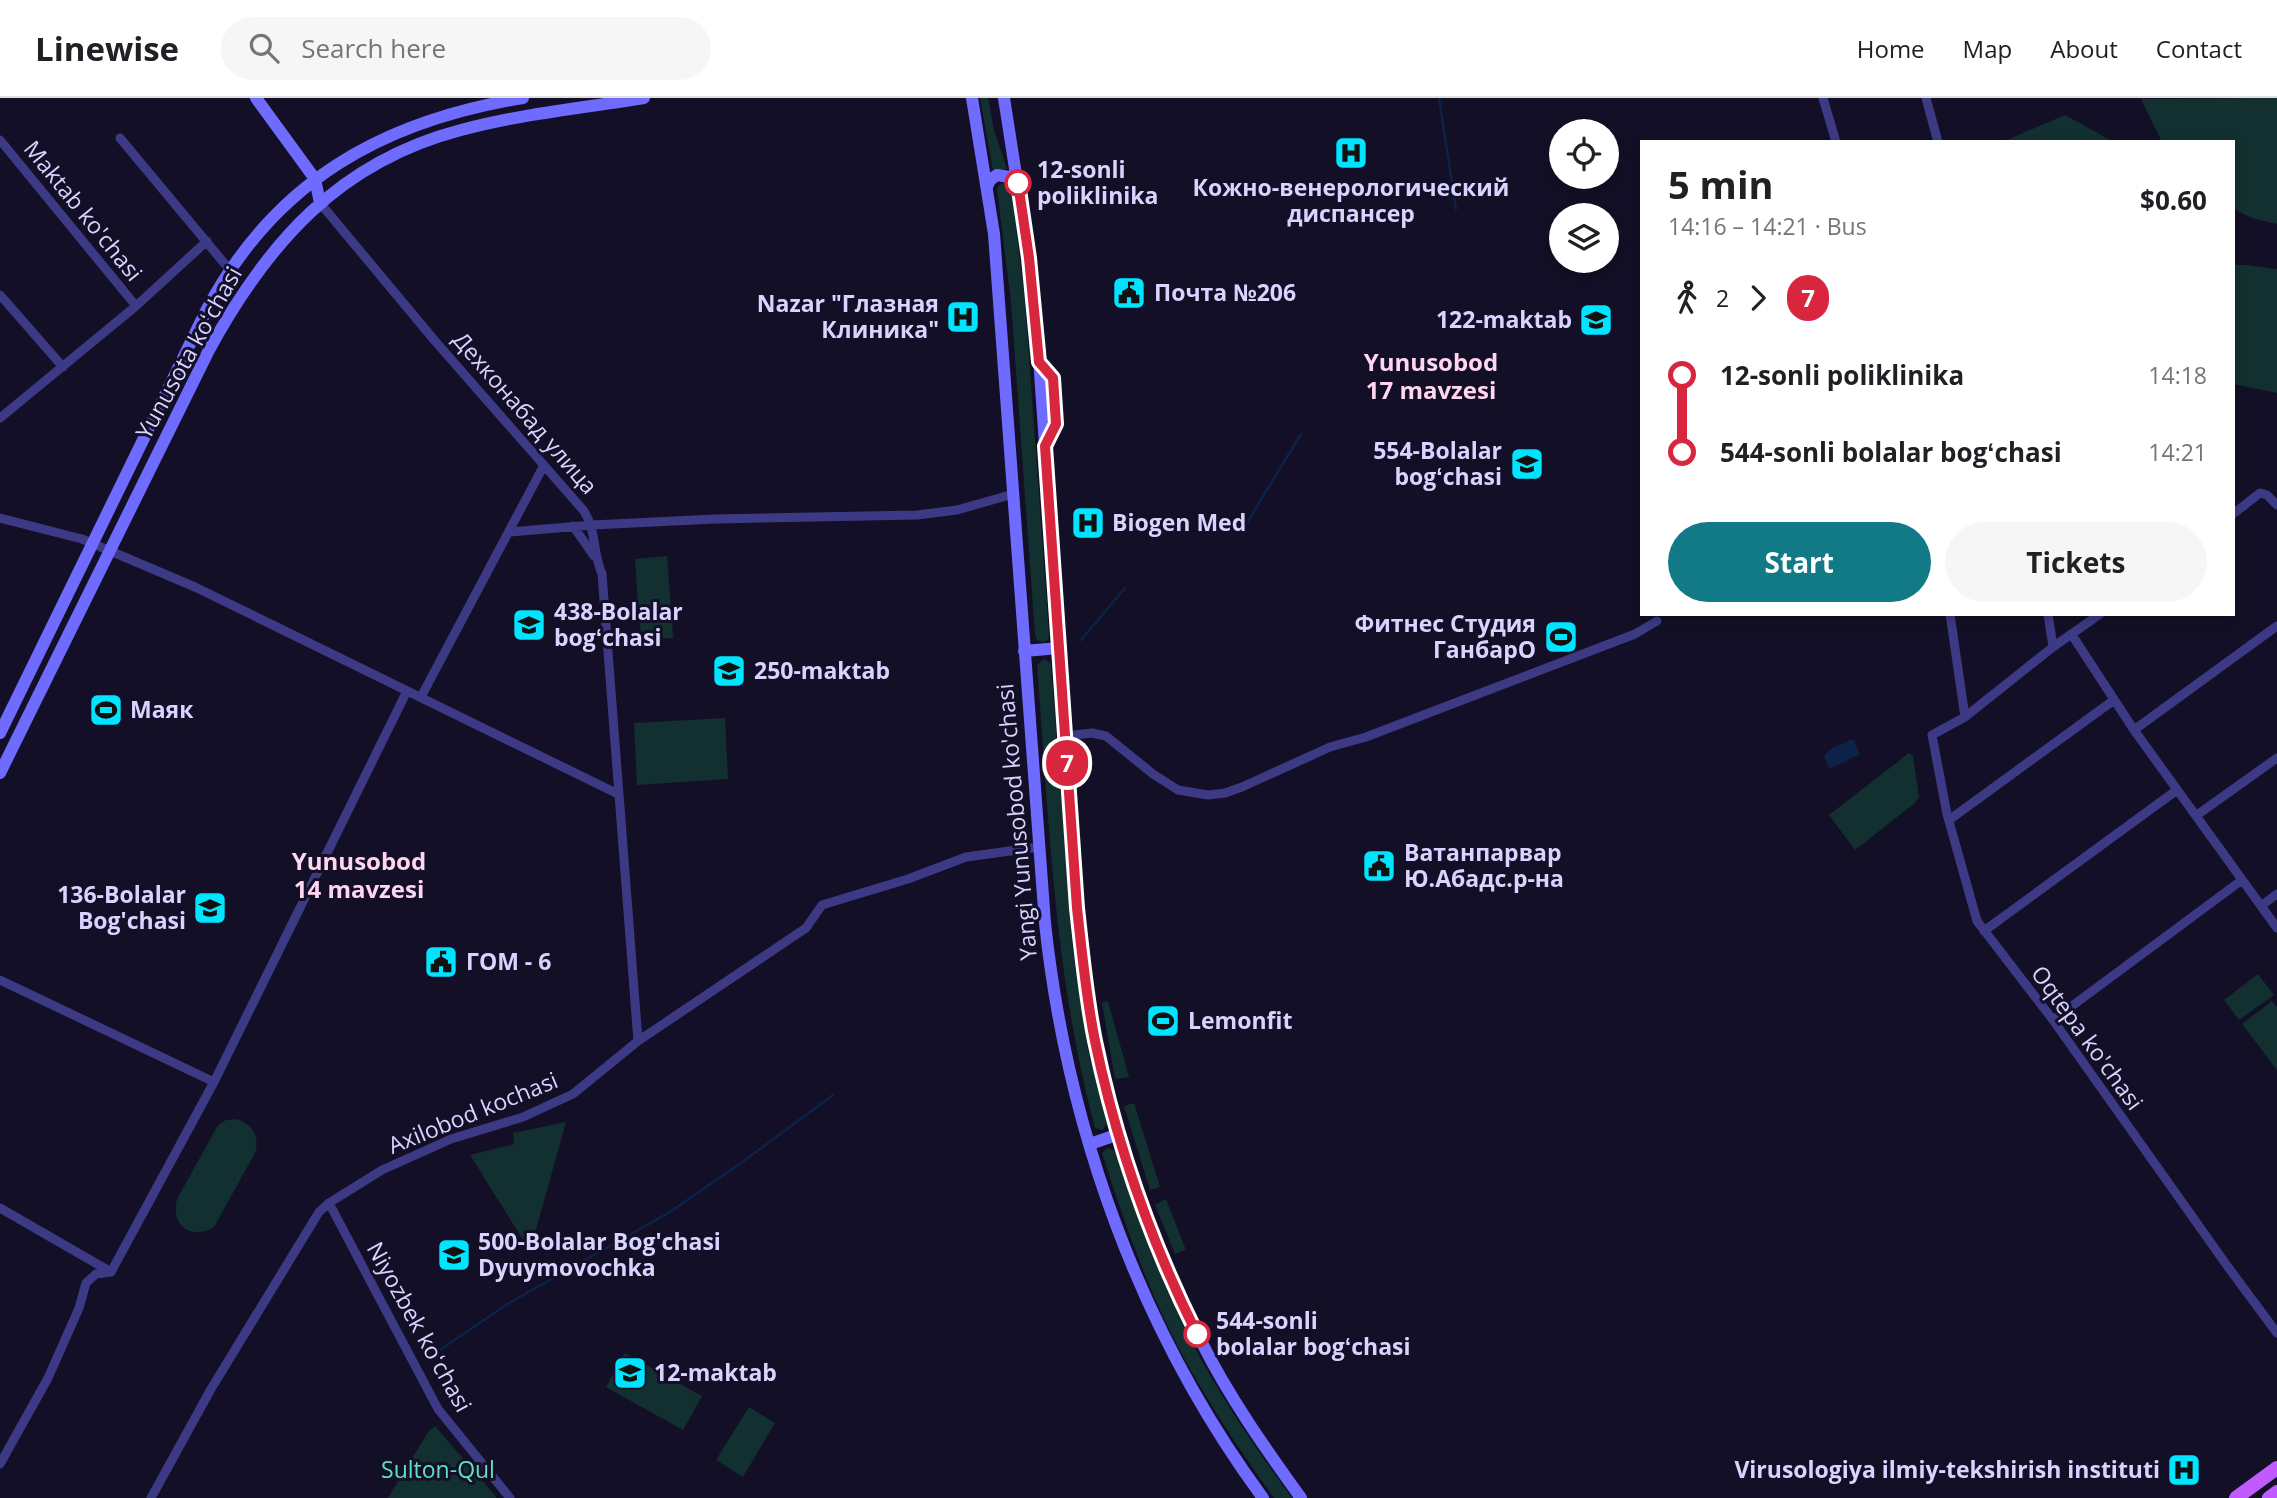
<!DOCTYPE html>
<html lang="en">
<head>
<meta charset="utf-8">
<style>
  :root { --surface:#fff; --page:#f6f6f6; --text:#202124; --muted:#757577; --line:#e0e0e0; --accent:#127987 }
  body { margin:0; font-family:"Open Sans",sans-serif; background:var(--page); color:var(--text); height:100vh; display:flex; flex-direction:column; font-size:26px; white-space:nowrap }
  * { box-sizing:border-box; margin:0 }
  p { font-size:23px; color:var(--muted) }
  .icon { flex:none; width:38px; height:38px; fill:none; stroke:currentColor; stroke-width:2; stroke-linecap:round; stroke-linejoin:round }
  .map { position:relative; flex:1; overflow:hidden }
  .panel { position:absolute; left:1640px; top:42px; width:595px; height:476px; display:flex; flex-direction:column; background:var(--surface); border-radius:0px; box-shadow:0 4px 10px #0003 }
  .panel>* { flex:none }
  .badge { padding:0 14px; border-radius:23px; font-size:24px; line-height:46px }
  .buttons { position:absolute; left:1549px; top:21px; display:grid; gap:14px }
  .buttons a { display:grid; place-items:center; width:70px; height:70px; border-radius:50%; background:var(--surface); box-shadow:0 4px 10px #0003; font-size:35px }
  .map>.badge { position:absolute; translate:-50% -50%; box-shadow:0 0 0 4px #fff }
  .legs { display:flex; align-items:center; gap:10px; height:77px; padding:0 28px; font-size:23px }
  .legs p { margin-inline-start:auto }
  .head { display:flex; align-items:center; justify-content:space-between; height:119px; padding:0 28px }
  h1 { font-size:38px; font-weight:700; line-height:52px }
  .primary-button { display:flex; gap:14px; margin-top:auto; padding:14px 28px }
  .primary-button a { flex:1; height:80px; border-radius:42px; background:var(--accent); color:#fff; font-size:28px; font-weight:700; line-height:80px; text-align:center }
  .primary-button a+a { background:var(--page); color:var(--text) }
  ul { padding:0 28px; list-style:none }
  li { display:flex; align-items:center; gap:24px; height:77px; font-size:26px }
  li i { display:grid; place-items:center; width:10px; height:100%; margin:0 9px; background:currentColor }
  li i::after { content:''; width:18px; height:18px; margin:-9px; border:5px solid; border-radius:50%; background:var(--surface) }
  li p { margin-inline-start:auto }
  li:first-child i { background:linear-gradient(#0000 50%,currentColor 0) }
  li:last-child i { background:linear-gradient(currentColor 50%,#0000 0) }
  header { display:flex; align-items:center; gap:42px; box-sizing:border-box; height:98px; padding:0 35px; background:var(--surface); border-bottom:2px solid var(--line) }
  header strong { font-size:33px }
  nav { display:flex; gap:38px; margin-inline-start:auto; font-size:24px }
  .search { width:490px; height:63px; background:var(--page); display:flex; align-items:center; gap:18px; box-sizing:border-box; padding:0 24px; border-radius:38px; color:var(--muted); font-size:26px }
  .map>svg:first-child { display:block }
</style>
</head>
<body>
<header>
<strong>Linewise</strong>
<div class="search"><svg class="icon" aria-label="search" viewBox="0 0 24 24"><circle cx="10" cy="10" r="6"/><path d="M15 15l6 6"/></svg>Search here</div>
<nav><a>Home</a><a>Map</a><a>About</a><a>Contact</a></nav>
</header>
<div class="map">
<svg width="2277" height="1400" viewBox="0 0 2277 1400">
  <rect width="100%" height="100%" fill="#130f26"/>
  <path fill="#12302f" d="M980,0h8l6,32 13,39 -14,2z
    M2277,0v126l-25,-6 -19,-9v-67h-71l-21,-43z
    M2065,17l49,27h-112z
    M1002,85l9,4 14,114 24,333 -1,6 -5,2 -6,-2 -2,-5 -24,-333 -14,-112 1,-4z
    M2233,167h12l32,4v124l-44,-9z
    M667,458l5,64 -33,2 -4,-63z
    M672,523l1,17 -32,2 -1,-17z
    M1044,561l7,4 22,289 15,99 19,72 -4,7 -8,-2c-41,-152 -46,-308 -58,-463z
    M725,620l3,61 -91,6 -3,-62z
    M1909,655l4,3 6,41 -4,6 -60,47 -26,-35z
    M2258,876l16,21 -35,25 -15,-20z
    M1108,903l21,76 -14,2 -13,-76z
    M2272,903l5,6v63l-35,-46z
    M1134,1005l26,84 -10,3 -26,-84z
    M236,1021c17,5 24,17 19,34l-41,74c-23,14 -44,-2 -37,-28l41,-74 8,-5z
    M566,1024l-32,115 -9,6 -55,-88 44,-11 -1,-11z
    M1107,1050l8,2c22,66 46,133 78,194 28,54 63,105 99,154h-18c-38,-53 -76,-110 -105,-169 -27,-56 -48,-116 -67,-176z
    M1166,1101l20,51 -11,4 -20,-49z
    M625,1255l77,43 -19,34 -77,-43z
    M749,1309l26,16 -32,54 -27,-17z
    M435,1328l62,72h-109l40,-66z"/>
  <path fill="#0c2248" d="M1850,641l4,1 6,14 -30,15 -6,-12c8,-14 19,-10 26,-18z"/>
  <g fill="none" stroke-linecap="round" stroke-linejoin="round">
    <path stroke="#0c2248" stroke-width="2.5" d="M1439,0l17,111
      M1242,433l59,-97
      M1081,542l44,-52
      M431,1258l78,-53 161,-91 71,-49 92,-68"/>
    <path stroke="#3d3a85" stroke-width="9" d="M1823,0l13,44
      M1926,0l12,44
      M120,40l109,131
      M0,42l136,166
      M320,105l115,138 149,170c13,21 8,40 18,63l36,467
      M0,197l63,72
      M0,320l136,-112 71,-65
      M2233,416l27,-21 7,2 10,10
      M0,420l82,21 113,48 423,207
      M573,428l21,30
      M510,434l82,-7 123,-6 202,-4 40,-5 56,-16
      M1950,516l15,103 -33,18 15,79 30,107 76,99 175,247 49,66
      M2048,516l5,33
      M2072,537l62,95 143,198
      M421,599l122,-230
      M1965,619l88,-70 47,-33
      M2134,632l143,-104
      M1065,638l27,-3 14,3 47,38 25,16 30,5 17,-2 17,-6 88,-40 36,-10 269,-103 22,-13
      M2197,717l80,-57
      M1949,722l165,-120
      M2261,808l16,-12
      M1984,833l193,-141
      M0,882l214,102
      M2053,922l189,-140
      M329,1105l109,206 72,89
      M0,1110l111,64
      M0,1366l48,-86 31,-70 7,-25 10,-9 15,-2 103,-190 193,-391
      M151,1400l60,-109 108,-177 10,-9 53,-33 69,-31 72,-22 50,-23 65,-53 168,-113 16,-23 86,-26 58,-22 73,-10"/>
    <path stroke="#6f6bff" stroke-width="12" d="M256,0l59,81 5,24
      M972,0l22,136 51,689c22,206 95,408 218,575
      M1004,0l25,160 8,71 40,579c5,45 9,89 18,132 21,103 58,209 106,301 28,56 64,107 100,157
      M987,89l3,-7 7,-5 12,2 9,6
      M1024,553l35,-3
      M0,635l207,-424c69,-129 176,-188 316,-211
      M0,675l209,-423c58,-106 129,-188 252,-220 59,-16 122,-22 183,-32
      M1090,1046l29,-10"/>
    <path stroke="#c25bff" stroke-width="14" d="M2236,1400l41,-30
      M2269,1400l8,-6"/>
  </g>
  <g fill="none" stroke-linecap="round" stroke-linejoin="round">
    <defs>
      <path id="line-1" d="M1018,85l11,75 10,104 14,16 3,46 -11,22 32,462c5,45 9,89 18,133 21,101 56,201 102,293"/>
    </defs>
    <use href="#line-1" stroke="#fff" stroke-width="16"/>
    <use href="#line-1" stroke="#d7263d" stroke-width="10"/>
  </g>
  <defs>
    <symbol id="hospital-square" viewBox="-11 -11 22 22"><rect x="-9" y="-9" width="18" height="18" rx="4" fill="#00e5ff" stroke="#130f26"/><path d="M-5-5h3v3.5h4V-5h3V5h-3V1.5h-4V5h-3Z" fill="#111"/></symbol>
    <symbol id="civic-square" viewBox="-11 -11 22 22"><rect x="-9" y="-9" width="18" height="18" rx="4" fill="#00e5ff" stroke="#130f26"/><path d="M-.6-6.5H3V-4.5H.6V-3L4-1V1h2V6H-6V1h2V-1L-.6-3ZM-1.2 2.5V6h2.4V2.5Z" fill="#111"/></symbol>
    <symbol id="school-square" viewBox="-11 -11 22 22"><rect x="-9" y="-9" width="18" height="18" rx="4" fill="#00e5ff" stroke="#130f26"/><path d="M0-5L7-2L0 1L-7-2ZM-4 1L0 2.5L4 1V4Q0 6-4 4Z" fill="#111"/></symbol>
    <symbol id="stadium-square" viewBox="-11 -11 22 22"><rect x="-9" y="-9" width="18" height="18" rx="4" fill="#00e5ff" stroke="#130f26"/><path d="M0-5a6.5 5 0 1 0 0 10a6.5 5 0 1 0 0-10ZM-3.5-1.8h7v3.6h-7Z" fill="#111"/></symbol>
  </defs>
  <g fill-rule="evenodd">
    <use href="#hospital-square" x="1332" y="36" width="38" height="38"/>
    <use href="#civic-square" x="1110" y="176" width="38" height="38"/>
    <use href="#hospital-square" x="944" y="200" width="38" height="38"/>
    <use href="#school-square" x="1577" y="203" width="38" height="38"/>
    <use href="#school-square" x="1508" y="347" width="38" height="38"/>
    <use href="#hospital-square" x="1069" y="406" width="38" height="38"/>
    <use href="#school-square" x="510" y="508" width="38" height="38"/>
    <use href="#stadium-square" x="1542" y="520" width="38" height="38"/>
    <use href="#school-square" x="710" y="554" width="38" height="38"/>
    <use href="#stadium-square" x="87" y="593" width="38" height="38"/>
    <use href="#civic-square" x="1360" y="749" width="38" height="38"/>
    <use href="#school-square" x="191" y="791" width="38" height="38"/>
    <use href="#civic-square" x="422" y="845" width="38" height="38"/>
    <use href="#stadium-square" x="1144" y="904" width="38" height="38"/>
    <use href="#school-square" x="435" y="1138" width="38" height="38"/>
    <use href="#school-square" x="611" y="1256" width="38" height="38"/>
    <use href="#hospital-square" x="2165" y="1353" width="38" height="38"/>
  </g>
  <g fill="#fff" stroke="#d7263d" stroke-width="3.5">
    <circle cx="1018" cy="85" r="12"/>
    <circle cx="1197" cy="1236" r="12"/>
  </g>
  <g text-anchor="middle" stroke-width="6" stroke-linejoin="round" paint-order="stroke">
    <g font-size="23" font-weight="bold" fill="#d9d4ff" stroke="#130f26" text-anchor="start">
      <text x="1037" y="80">12-sonli<tspan x="1037" dy="26">poliklinika</tspan></text>
      <text x="1216" y="1231">544-sonli<tspan x="1216" dy="26">bolalar bogʻchasi</tspan></text>
    </g>
    <g font-size="23" font-weight="bold" fill="#d9d4ff" stroke="#130f26" text-anchor="start">
      <text x="1351" y="98" text-anchor="middle">Кожно-венерологический<tspan x="1351" dy="26">диспансер</tspan></text>
      <text x="1154" y="203">Почта №206</text>
      <text x="939" y="214" text-anchor="end">Nazar "Глазная<tspan x="939" dy="26">Клиника"</tspan></text>
      <text x="1572" y="230" text-anchor="end">122-maktab</text>
      <text x="1502" y="361" text-anchor="end">554-Bolalar<tspan x="1502" dy="26">bogʻchasi</tspan></text>
      <text x="1112" y="433">Biogen Med</text>
      <text x="554" y="522">438-Bolalar<tspan x="554" dy="26">bogʻchasi</tspan></text>
      <text x="1536" y="534" text-anchor="end">Фитнес Студия<tspan x="1536" dy="26">ГанбарО</tspan></text>
      <text x="754" y="581">250-maktab</text>
      <text x="130" y="620">Маяк</text>
      <text x="1404" y="763">Ватанпарвар<tspan x="1404" dy="26">Ю.Абадс.р-на</tspan></text>
      <text x="186" y="805" text-anchor="end">136-Bolalar<tspan x="186" dy="26">Bog'chasi</tspan></text>
      <text x="466" y="872">ГОМ - 6</text>
      <text x="1188" y="931">Lemonfit</text>
      <text x="478" y="1152">500-Bolalar Bog'chasi<tspan x="478" dy="26">Dyuymovochka</tspan></text>
      <text x="654" y="1283">12-maktab</text>
      <text x="2160" y="1380" text-anchor="end">Virusologiya ilmiy-tekshirish instituti</text>
    </g>
    <g font-size="23" fill="#d9d4ff" stroke="#130f26">
      <text transform="translate(83 113) rotate(51)" y="8">Maktab ko'chasi</text>
      <text transform="translate(189 255) rotate(-61)" y="8">Yunusota koʻchasi</text>
      <text transform="translate(525 315) rotate(49)" y="8">Дехконабад улица</text>
      <text transform="translate(1017 724) rotate(-95)" y="8">Yangi Yunusobod ko'chasi</text>
      <text transform="translate(2087 940) rotate(54)" y="8">Oqtepa ko'chasi</text>
      <text transform="translate(473 1015) rotate(-22)" y="8">Axilobod kochasi</text>
      <text transform="translate(419 1229) rotate(61)" y="8">Niyozbek koʻchasi</text>
    </g>
    <g font-size="23" fill="#5fe0c0" stroke="#130f26">
      <text x="438" y="1380">Sulton-Qul</text>
    </g>
    <g font-size="24" font-weight="bold" fill="#ffd6f0" stroke="#130f26">
      <text x="1431" y="273">Yunusobod<tspan x="1431" dy="28">17 mavzesi</tspan></text>
      <text x="359" y="772">Yunusobod<tspan x="359" dy="28">14 mavzesi</tspan></text>
    </g>
  </g>
</svg>
<div class="buttons">
<a><svg class="icon" aria-label="locate" viewBox="0 0 24 24"><circle cx="12" cy="12" r="6"/><path d="M12 2v4M12 18v4M2 12h4M18 12h4"/></svg></a>
<a><svg class="icon" aria-label="layers" viewBox="0 0 24 24"><path d="M12 4l9 5-9 5-9-5zM3 14l9 5 9-5"/></svg></a>
</div>
<b class="badge" style="left:1067px;top:665px;background:#d7263d;color:#fff">7</b>
<section class="panel">
<div class="head"><div><h1>5 min</h1><p>14:16 – 14:21 · Bus</p></div><b>$0.60</b></div>
<div class="legs"><svg class="icon" aria-label="walk" viewBox="0 0 24 24"><circle cx="13" cy="4" r="2"/><path d="M13 8l-2 6 4 7M11 14l-3 7M7 12l3-4h3l4 4"/></svg>2<svg class="icon" aria-label="forward" viewBox="0 0 24 24"><path d="M9 5l7 7-7 7"/></svg><b class="badge" style="background:#d7263d;color:#fff">7</b></div>
<ul>
<li><i style="color:#d7263d"></i><b>12-sonli poliklinika</b><p>14:18</p></li>
<li><i style="color:#d7263d"></i><b>544-sonli bolalar bogʻchasi</b><p>14:21</p></li>
</ul>
<div class="primary-button"><a>Start</a><a>Tickets</a></div>
</section>
</div>
</body>
</html>
